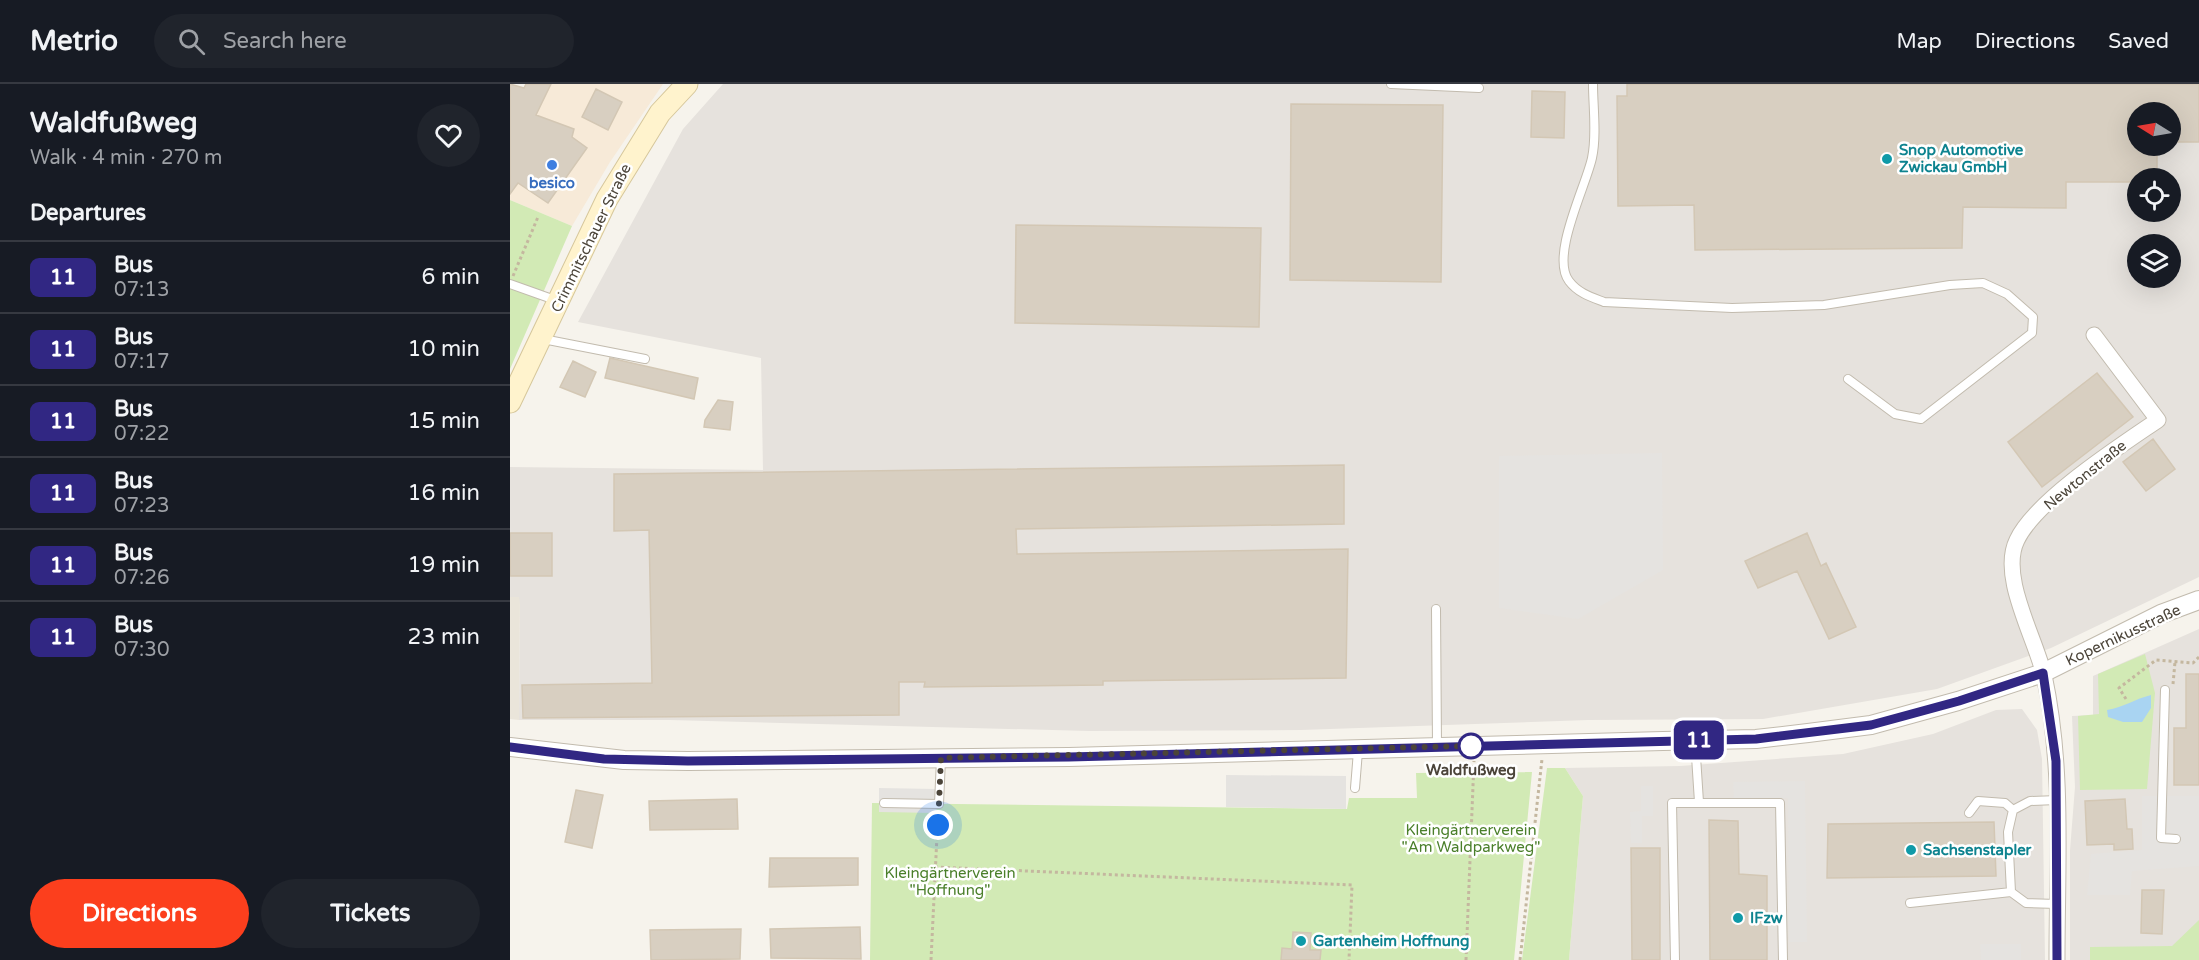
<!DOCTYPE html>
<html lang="en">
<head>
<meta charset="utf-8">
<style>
  :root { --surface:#171b24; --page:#20242c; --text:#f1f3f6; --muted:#9ea1a6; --line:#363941; --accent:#fc3f1d }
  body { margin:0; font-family:"Varela Round",sans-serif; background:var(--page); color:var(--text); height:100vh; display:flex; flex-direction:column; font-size:22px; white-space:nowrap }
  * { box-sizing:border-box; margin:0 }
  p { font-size:20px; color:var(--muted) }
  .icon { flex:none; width:33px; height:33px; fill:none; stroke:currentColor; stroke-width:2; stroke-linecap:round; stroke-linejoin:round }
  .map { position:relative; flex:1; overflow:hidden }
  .details { display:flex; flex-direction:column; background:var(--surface); width:510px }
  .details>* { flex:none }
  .badge { padding:0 12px; border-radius:9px; font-size:21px; line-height:39px }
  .needle { width:39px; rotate:281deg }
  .tools { position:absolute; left:1617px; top:18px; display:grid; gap:12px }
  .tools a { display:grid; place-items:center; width:54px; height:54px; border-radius:50%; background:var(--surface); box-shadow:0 6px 24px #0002; font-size:30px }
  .you { position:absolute; width:30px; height:30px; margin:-15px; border:4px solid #fff; border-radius:50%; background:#1a73e8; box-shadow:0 0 0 9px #1a73e833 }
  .map>.badge { position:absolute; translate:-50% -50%; box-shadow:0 0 0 3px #fff }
  h2 { padding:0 30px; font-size:22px; line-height:54px }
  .round { display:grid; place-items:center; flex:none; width:63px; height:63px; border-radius:32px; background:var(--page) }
  .head { display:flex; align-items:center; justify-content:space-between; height:102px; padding:0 30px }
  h1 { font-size:28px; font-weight:800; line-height:45px }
  .action { display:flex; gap:12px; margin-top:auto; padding:12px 30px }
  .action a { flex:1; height:69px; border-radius:36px; background:var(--accent); color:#fff; font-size:24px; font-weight:800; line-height:69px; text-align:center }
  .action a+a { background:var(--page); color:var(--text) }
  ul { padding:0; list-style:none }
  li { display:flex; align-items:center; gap:18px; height:72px; padding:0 30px; border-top:2px solid var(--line) }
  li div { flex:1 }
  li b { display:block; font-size:22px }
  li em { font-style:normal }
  li .badge { min-width:66px; font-weight:700; text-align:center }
  header { display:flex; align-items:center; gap:36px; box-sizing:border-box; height:84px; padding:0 30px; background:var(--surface); border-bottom:2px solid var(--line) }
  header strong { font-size:28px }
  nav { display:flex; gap:33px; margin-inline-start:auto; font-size:21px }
  .search { width:420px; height:54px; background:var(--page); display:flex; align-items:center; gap:15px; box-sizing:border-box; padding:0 21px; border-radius:33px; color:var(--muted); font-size:22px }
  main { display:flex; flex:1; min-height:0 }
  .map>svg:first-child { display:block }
</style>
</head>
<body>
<header>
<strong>Metrio</strong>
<div class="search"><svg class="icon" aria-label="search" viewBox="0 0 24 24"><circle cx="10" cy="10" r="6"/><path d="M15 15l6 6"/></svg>Search here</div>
<nav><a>Map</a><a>Directions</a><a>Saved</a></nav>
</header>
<main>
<section class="details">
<div class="head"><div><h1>Waldfußweg</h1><p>Walk · 4 min · 270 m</p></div><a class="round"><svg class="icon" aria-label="heart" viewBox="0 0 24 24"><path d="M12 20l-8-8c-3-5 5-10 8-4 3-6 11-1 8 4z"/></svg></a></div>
<h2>Departures</h2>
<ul>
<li><span class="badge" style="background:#312783;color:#fff">11</span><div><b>Bus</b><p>07:13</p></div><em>6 min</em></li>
<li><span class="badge" style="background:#312783;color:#fff">11</span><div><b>Bus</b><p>07:17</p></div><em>10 min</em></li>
<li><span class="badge" style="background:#312783;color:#fff">11</span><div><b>Bus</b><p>07:22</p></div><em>15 min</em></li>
<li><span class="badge" style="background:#312783;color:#fff">11</span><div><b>Bus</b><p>07:23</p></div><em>16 min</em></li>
<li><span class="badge" style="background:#312783;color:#fff">11</span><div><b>Bus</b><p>07:26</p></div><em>19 min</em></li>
<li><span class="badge" style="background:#312783;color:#fff">11</span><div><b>Bus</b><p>07:30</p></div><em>23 min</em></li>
</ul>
<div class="action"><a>Directions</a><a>Tickets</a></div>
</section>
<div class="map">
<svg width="1689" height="876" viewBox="0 0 1689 876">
  <rect width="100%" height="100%" fill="#f6f3ec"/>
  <path fill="#eae5da" d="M0,513h10l-1,123 -9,-1z"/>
  <path fill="#f7ead8" d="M16,0h137l-53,78 -38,64 -62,-26v-81z"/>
  <path fill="#e6e2dd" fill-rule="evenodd" d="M213,0h1476v493l-148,71 -114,41 -174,30 -175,1 -287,10 -212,1 -419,-11h-151l1,-115 -1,-8h-9v-130l253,3 -2,-112 -183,-36 105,-193zM1628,28h32v34h-32zM1628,94h32v34h-32zM1628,160h32v34h-32z
    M1689,545v331h-129v-110l5,-63 -3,-71 21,-1v-39z
    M1512,625l15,21 5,29 3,201h-476l14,-164 -18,-28 115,-2 163,-12 90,-20 63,-24z"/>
  <path fill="#d2eab5" d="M0,116l62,26 -62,143z
    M1635,570l10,39 -8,96 -67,1 -2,-74 21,-2 -1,-40z
    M1037,684h18l18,28 -14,164h-47z
    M1022,688l-18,188h-644l2,-157 475,6 2,-11h68l-1,-25z
    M1689,836v40h-109v-13l82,-1z"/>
  <path fill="#e5e3e0" d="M1152,369l1,117 -85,49 -79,-11v-152z
    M716,691l120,1v33l-120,-2z
    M1295,697l2,161h-18l-1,-144 -54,1 -1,-17z
    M1131,702h12v30h-11v27h-11l-1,-31 11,-1z
    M369,704l57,1 3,15 -4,9 -56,-1z
    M1632,712h57v70l-67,5 -2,24h-43l4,-41 51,-4z
    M1470,860h41v16h-40z"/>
  <path fill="#a9d4f2" d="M1641,611v13l-9,14h-19l-15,-5 -1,-7c17,-3 28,-11 44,-15z"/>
  <path fill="#d8cfc1" stroke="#d3c7b4" stroke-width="1.5" d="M0,0l14,4 2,-4h25l-15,31 38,14 -2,8 15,11 -39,55 -30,-20 -8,11z
    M1117,0h572v58h-29v-30h-32v34h19v32h-19v4h-72v26l-103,-1 -1,41 -267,2 -1,-45 -76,1 -1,-110h10z
    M86,5l26,13 -14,28 -26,-13z
    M1022,7l33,1 -1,46 -33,-1z
    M781,20l152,1 -2,177 -151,-2z
    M506,141l245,3 -2,99 -244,-4z
    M100,274l88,20 -4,21 -89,-21z
    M63,277l23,11 -11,25 -25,-10z
    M1587,289l36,44 -91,70 -34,-45z
    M208,316l15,2 -3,28 -26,-3 1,-7z
    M1643,355l22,30 -29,22 -23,-29z
    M834,381v59l-328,5 1,25 331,-5 -2,129 -243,3v4l-179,2 1,-5h-26v33l-376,3 -1,-33 130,-2 -3,-153 -35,1v-57z
    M0,449h42v43h-42z
    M1297,449l14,33 5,-3 30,64 -27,12 -32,-68 -39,17 -13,-27z
    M1676,590h13v111h-25v-57h12z
    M66,706l27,5 -11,53 -27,-6z
    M227,715l1,30 -88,1 -1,-29z
    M1615,715l2,30h5l1,20 -19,1v-6l-27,1 -2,-44z
    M1199,736l29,1 1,53 28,2v84h-57z
    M1484,738l2,54 -169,2 1,-54z
    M1121,764h29v112h-28z
    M260,774h88v27l-89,2z
    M1632,806h22l-2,44 -21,-1z
    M350,843l1,32 -90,-1 -1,-29z
    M231,845l-1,30 -89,1 -1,-30z
    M783,848l18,1 -1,17h11l-1,10h-39l1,-12 10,1z"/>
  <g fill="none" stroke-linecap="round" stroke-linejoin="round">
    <defs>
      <path id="service" d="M881,0l88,4
        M1083,0c0,23 4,51 -1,74 -6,28 -42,98 -23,123 9,12 22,16 35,21l128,6 92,-3 126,-20 33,-2 24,11 26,23 -1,16 -111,86 -26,-5 -47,-35
        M0,200l45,16
        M33,255l102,20
        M926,525l1,137
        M1655,606l-4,148 15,1
        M1185,657l4,61
        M845,704l3,-37
        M1547,716l-27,1 -17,9 -5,22 3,60 15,11 31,1
        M374,719l55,1 2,-45
        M1459,729l9,-12 27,2 8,7
        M1400,819l101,-11
        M1165,876l-3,-157h108l3,157"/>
      <path id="minor" d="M1547,876c0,-95 7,-192 -13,-285 -9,-38 -45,-99 -27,-135 19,-40 103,-94 141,-120l-64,-85"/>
      <path id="tertiary" d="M0,663l114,13 64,1 381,-4 594,-16 93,-2 52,-6 63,-8 87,-24 85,-28 118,-59 38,-14"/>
      <path id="secondary" d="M0,318l97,-203 53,-86 27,-29"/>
    </defs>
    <use href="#service" stroke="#c2bbae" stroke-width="10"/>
    <use href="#minor" stroke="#c2bbae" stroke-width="17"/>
    <use href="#tertiary" stroke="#c2bbae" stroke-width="20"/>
    <use href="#secondary" stroke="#d6c79b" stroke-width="23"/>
    <path stroke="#c4b79f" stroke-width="3" stroke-dasharray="3 3" stroke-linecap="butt" d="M3,192l25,-59
      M1663,600l2,-22
      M1616,615l-7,-11 37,-28 37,3 6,-6
      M425,783l417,18 -3,75
      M421,876l7,-145
      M956,876l8,-199
      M1010,876l22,-201"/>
    <use href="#service" stroke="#fff" stroke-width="8"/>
    <use href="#minor" stroke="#fff" stroke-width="15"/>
    <use href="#tertiary" stroke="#fff" stroke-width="18"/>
    <use href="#secondary" stroke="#fff3cd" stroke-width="21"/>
  </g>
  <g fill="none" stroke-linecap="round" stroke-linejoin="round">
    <defs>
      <path id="line" d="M0,663l94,12 84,2 381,-4 687,-18 115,-14 88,-24 84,-28 13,88 1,199"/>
    </defs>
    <use href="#line" stroke="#fff" stroke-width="14"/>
    <use href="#line" stroke="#312783" stroke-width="9"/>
    <path stroke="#4b4439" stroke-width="6" stroke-dasharray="0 10.8" d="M428,741l3,-67 530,-12"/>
  </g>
  <g fill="#0f9aa8" stroke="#fff" stroke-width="2">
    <circle cx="1377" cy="75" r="6"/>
    <circle cx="1401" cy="766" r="6"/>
    <circle cx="1228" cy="834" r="6"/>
    <circle cx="791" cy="857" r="6"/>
  </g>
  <circle fill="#3f7fe0" stroke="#fff" stroke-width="2" cx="42" cy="81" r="6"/>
  <circle fill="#fff" stroke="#312783" stroke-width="3" cx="961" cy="662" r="12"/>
  <g text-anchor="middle" stroke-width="5" stroke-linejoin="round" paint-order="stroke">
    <g font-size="15" font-weight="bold" fill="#0d838f" stroke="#fff" text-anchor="start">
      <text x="1389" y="71">Snop Automotive<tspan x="1389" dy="17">Zwickau GmbH</tspan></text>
      <text x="1413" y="771">Sachsenstapler</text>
      <text x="1240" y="839">IFzw</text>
      <text x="803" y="862">Gartenheim Hoffnung</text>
    </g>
    <g font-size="15" font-weight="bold" fill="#366cbe" stroke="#fff">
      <text x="42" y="104">besico</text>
    </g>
    <g font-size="15" fill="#4b4439" stroke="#fff">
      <text transform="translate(81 154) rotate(-64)" y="5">Crimmitschauer Straße</text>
      <text transform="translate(1575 391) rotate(-39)" y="5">Newtonstraße</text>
      <text transform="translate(1613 551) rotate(-25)" y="5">Kopernikusstraße</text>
    </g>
    <g font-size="15" font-weight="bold" fill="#4b4439" stroke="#fff">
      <text x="961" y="691">Waldfußweg</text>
    </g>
    <g font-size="15" fill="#4a7f2a" stroke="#fff">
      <text x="961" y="751">Kleingärtnerverein<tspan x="961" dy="17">"Am Waldparkweg"</tspan></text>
      <text x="440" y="794">Kleingärtnerverein<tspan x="440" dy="17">"Hoffnung"</tspan></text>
    </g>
  </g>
</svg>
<div class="tools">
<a><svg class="needle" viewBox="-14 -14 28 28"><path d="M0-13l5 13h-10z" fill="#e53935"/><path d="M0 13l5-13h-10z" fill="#9ea1a6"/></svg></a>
<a><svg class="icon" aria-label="locate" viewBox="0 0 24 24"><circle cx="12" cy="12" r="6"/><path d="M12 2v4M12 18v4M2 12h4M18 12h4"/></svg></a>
<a><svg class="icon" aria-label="layers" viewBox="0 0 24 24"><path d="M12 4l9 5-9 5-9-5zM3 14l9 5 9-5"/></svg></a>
</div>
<div class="you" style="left:428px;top:741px"></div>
<b class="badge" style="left:1189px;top:656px;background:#312783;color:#fff">11</b>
</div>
</main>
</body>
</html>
